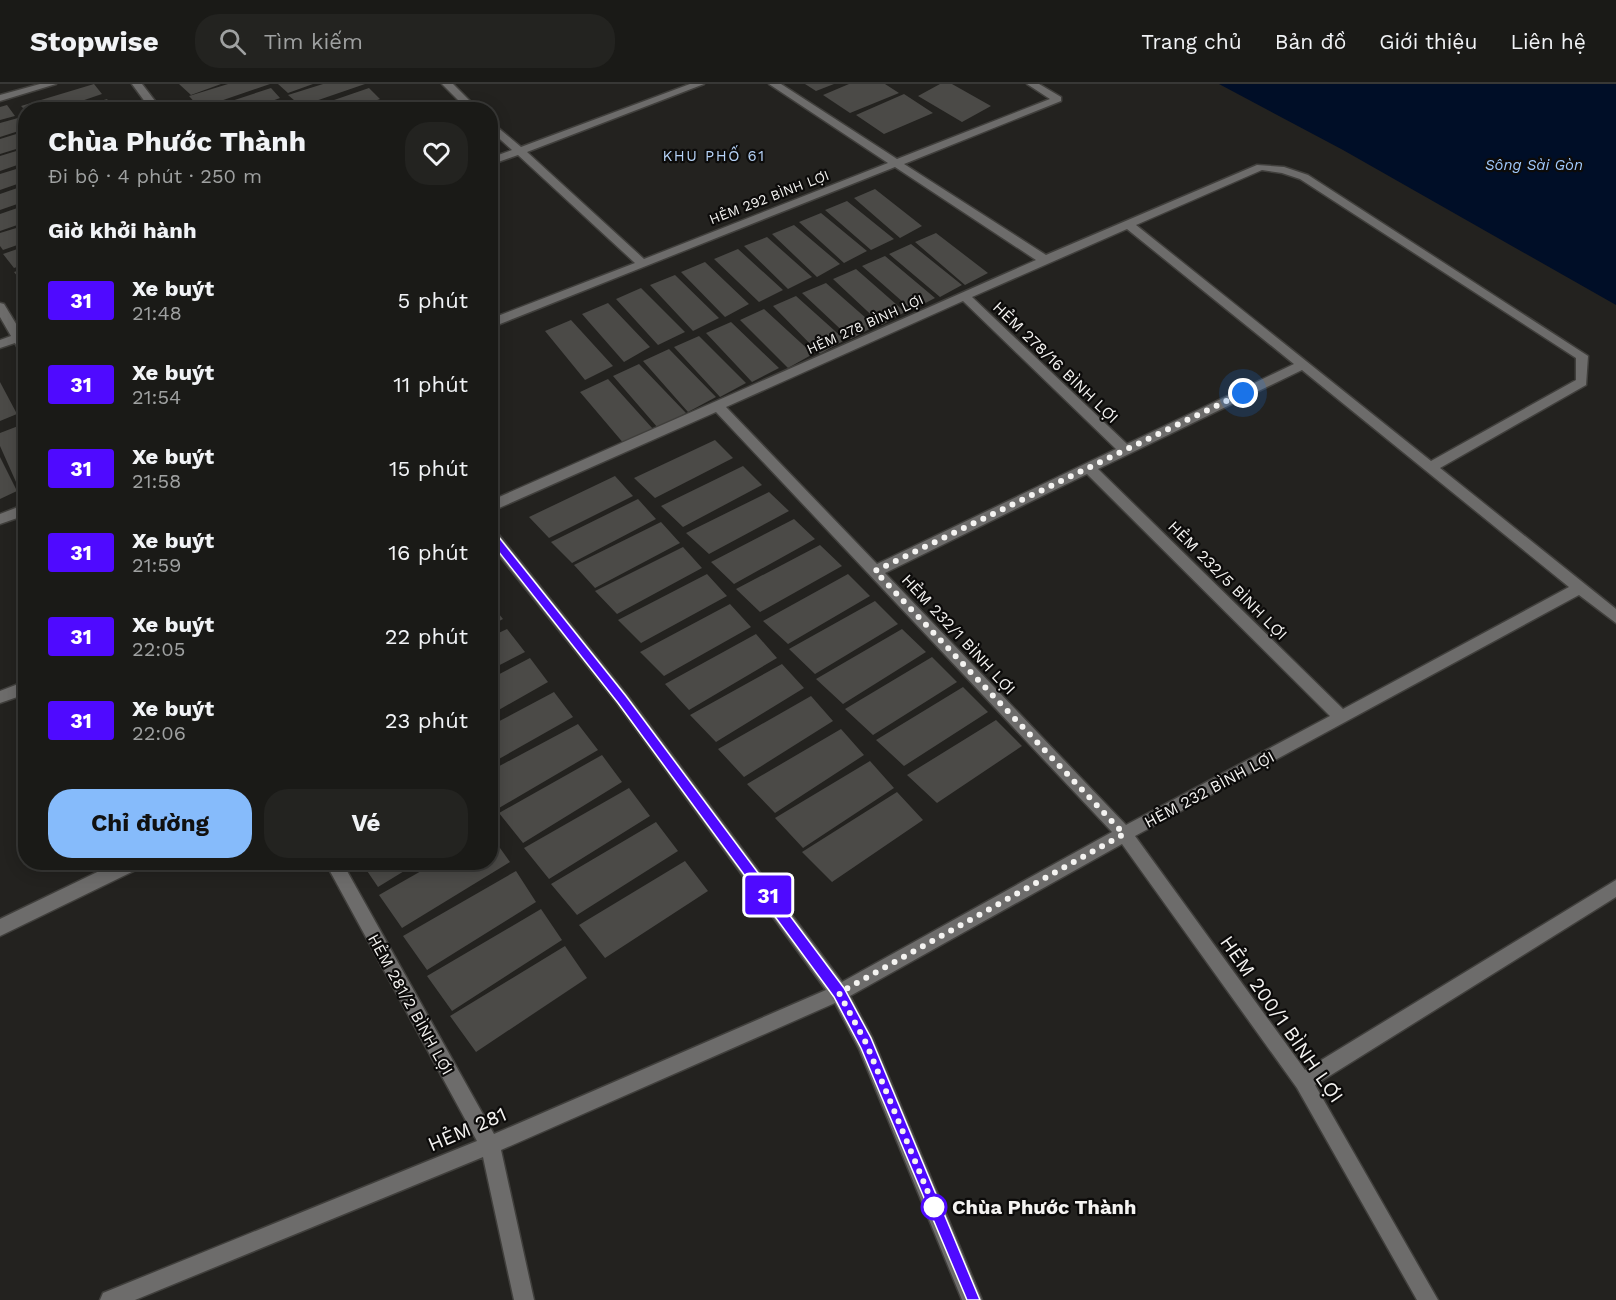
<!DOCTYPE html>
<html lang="vi">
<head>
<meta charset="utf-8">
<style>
  :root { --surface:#1a1a17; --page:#232320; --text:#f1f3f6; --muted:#9fa1a1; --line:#383836; --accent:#86bbfb }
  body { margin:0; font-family:"Work Sans",sans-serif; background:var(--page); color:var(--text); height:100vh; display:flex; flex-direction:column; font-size:22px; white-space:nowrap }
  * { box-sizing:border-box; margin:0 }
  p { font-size:20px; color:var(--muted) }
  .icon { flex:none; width:33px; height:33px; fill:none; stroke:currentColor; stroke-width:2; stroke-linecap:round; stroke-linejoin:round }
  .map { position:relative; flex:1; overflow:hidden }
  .side { position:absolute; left:18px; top:18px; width:480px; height:768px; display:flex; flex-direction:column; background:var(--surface); border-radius:24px; box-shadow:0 3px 15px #0003,0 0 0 2px var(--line) }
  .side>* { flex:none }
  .badge { padding:0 12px; border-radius:4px; font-size:21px; line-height:39px }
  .you { position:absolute; width:30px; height:30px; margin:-15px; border:4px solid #fff; border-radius:50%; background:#1a73e8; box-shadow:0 0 0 9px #1a73e833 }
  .map>.badge { position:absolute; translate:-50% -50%; box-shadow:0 0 0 3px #fff }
  h2 { padding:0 30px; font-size:22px; line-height:54px }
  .round { display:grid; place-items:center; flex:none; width:63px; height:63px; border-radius:24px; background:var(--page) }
  .overview { display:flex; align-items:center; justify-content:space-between; height:102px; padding:0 30px }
  h1 { font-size:28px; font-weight:700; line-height:45px }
  .primary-button { display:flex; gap:12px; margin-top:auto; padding:12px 30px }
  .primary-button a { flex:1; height:69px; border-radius:24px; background:var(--accent); color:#111; font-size:24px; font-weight:700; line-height:69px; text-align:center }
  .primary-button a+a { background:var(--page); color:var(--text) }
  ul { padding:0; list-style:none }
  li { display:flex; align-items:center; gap:18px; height:84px; padding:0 30px }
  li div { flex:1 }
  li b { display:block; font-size:22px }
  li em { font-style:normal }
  li .badge { min-width:66px; font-weight:700; text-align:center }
  header { display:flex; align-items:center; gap:36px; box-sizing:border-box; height:84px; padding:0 30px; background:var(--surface); border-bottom:2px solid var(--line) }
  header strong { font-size:28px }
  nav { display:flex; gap:33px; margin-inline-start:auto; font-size:21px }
  .search { width:420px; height:54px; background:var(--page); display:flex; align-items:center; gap:15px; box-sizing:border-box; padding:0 21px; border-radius:24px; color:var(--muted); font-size:22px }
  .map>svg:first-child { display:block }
</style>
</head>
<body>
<header>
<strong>Stopwise</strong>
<div class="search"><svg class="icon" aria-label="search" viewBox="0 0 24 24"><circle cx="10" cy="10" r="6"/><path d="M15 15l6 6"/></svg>Tìm kiếm</div>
<nav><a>Trang chủ</a><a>Bản đồ</a><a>Giới thiệu</a><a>Liên hệ</a></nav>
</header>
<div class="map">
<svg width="1616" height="1216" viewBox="0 0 1616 1216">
  <rect width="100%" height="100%" fill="#23221f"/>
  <path fill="#000e27" d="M1219,0h397v221l-273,-155z"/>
  <path fill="#4b4a47" d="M94,0l8,10 -47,16 -29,1 -5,-5z
    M179,0h42l-30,11z
    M228,0h42l-70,24 -11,-12z
    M278,0h35l-25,9z
    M323,0h42l-64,22 -13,-11z
    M805,0h29l-18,7z
    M849,0h36l14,9 -49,20 -27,-18z
    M940,0h12l39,22 -29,16 -44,-26z
    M271,4l9,10 -33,12h-43z
    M369,4l11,11 -31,11h-44z
    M904,10l29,19 -49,21 -28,-19z
    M107,15l8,11h-40v-1z
    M383,17l8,9h-31v-1z
    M281,18l6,8h-26v-1z
    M7,21l8,11 -15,4v-13z
    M18,34l7,11 -25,8v-14z
    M26,47v15l-26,8v-15z
    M26,64v14l-26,9v-15z
    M26,82v15l-26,9v-16z
    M26,101v16l-26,9v-16z
    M875,105l47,37 -22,12 -46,-40z
    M847,117l47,38 -23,11 -46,-40z
    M26,121v17l-26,9v-17z
    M821,129l46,38 -23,12 -45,-41z
    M26,141v17l-23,8 -3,-4v-13z
    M794,141l46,39 -23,13 -45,-43z
    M936,149l52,40 -23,12 -50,-43z
    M767,153l45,40 -24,12 -44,-43z
    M911,160l51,41 -22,12 -51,-43z
    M26,162v18l-12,4 -11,-14z
    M738,165l45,41 -24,12 -45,-43z
    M885,172l50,42 -23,12 -50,-44z
    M705,178l44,42 -24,13 -44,-45z
    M26,184v19l-12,-15z
    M856,185l49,43 -23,13 -49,-46z
    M675,191l44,43 -26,13 -43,-46z
    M826,199l49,43 -24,13 -49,-46z
    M641,204l44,44 -27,13 -42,-46z
    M796,212l49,44 -25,14 -47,-48z
    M608,219l42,44 -26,15 -42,-48z
    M764,225l49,45 -25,14 -48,-48z
    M571,236l42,46 -28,14 -40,-49z
    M731,238l48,46 -27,14 -46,-49z
    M699,252l47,47 -26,14 -46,-50z
    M669,265l47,48 -28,15 -45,-51z
    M639,280l47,49 -28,15 -45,-52z
    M608,295l45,50 -28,16 -45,-53z
    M0,298l17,32 -17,7z
    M26,339v66l-6,2 -20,-45v-13z
    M715,356l18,18 -78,40 -21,-20z
    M0,373l17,34 -17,8z
    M743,382l19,19 -79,42 -22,-21z
    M615,392l18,20 -84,42 -20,-21z
    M769,408l20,19 -80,43 -23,-21z
    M638,415l18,20 -84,44 -21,-21z
    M794,435l21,20 -81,45 -23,-22z
    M661,438l19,21 -85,45 -21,-23z
    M820,461l22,21 -82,46 -24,-23z
    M683,463l19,21 -85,46 -22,-23z
    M707,490l20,22 -86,47 -23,-23z
    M848,490l22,22 -82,48 -25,-23z
    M875,517l23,23 -83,50 -26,-25z
    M490,519l13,16 -13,7z
    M730,520l21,23 -87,49 -24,-24z
    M507,545l18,23 -35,18v-33z
    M902,545l24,23 -83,52 -27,-25z
    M756,550l21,24 -88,52 -24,-26z
    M932,573l25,25 -84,53 -28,-26z
    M530,574l18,24 -58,33v-36z
    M782,580l22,24 -88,54 -26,-27z
    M963,603l25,25 -84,54 -28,-26z
    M554,608l19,25 -83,47v-38z
    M811,612l22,25 -89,56 -26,-28z
    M996,636l26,26 -85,57 -30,-28z
    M578,640l20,26 -99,58 -9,-11v-26z
    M841,645l23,26 -89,58 -28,-29z
    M602,671l20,27 -99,61 -24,-30z
    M870,677l24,27 -91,60 -28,-30z
    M629,704l21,28 -101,63 -25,-31z
    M897,708l26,28 -91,62 -30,-30z
    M656,738l22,29 -101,64 -26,-31z
    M490,750l20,28 -108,66 -23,-33 58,-33h53z
    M685,777l23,30 -103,67 -26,-33z
    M361,778h58l-41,25z
    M516,787l20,31 -109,68 -24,-34z
    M541,825l21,31 -110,71 -25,-35z
    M565,862l22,32 -111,74 -26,-36z"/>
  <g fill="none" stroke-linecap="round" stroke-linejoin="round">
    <defs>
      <path id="minor" d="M40,0h16l-56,17v-6z
        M132,0h10l20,26h-11z
        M442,0h11l26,26h-11z
        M690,0h14l-177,68 117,107 244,-96 -119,-79h12l116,75 153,-60 -23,-15h12l22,13v4l-157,63 142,91 211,-90 27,2 24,8 280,181 -2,29 -146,83 176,141v14l-37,-28 -444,241 170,234 311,-190v17l-301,188 123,215h-21l-120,-212 -175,-244 -272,152 22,41 110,263h-20l-103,-251 -24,-46 -334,147 33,150h-20l-31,-143 -348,143h-35l3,-7 374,-152 -152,-279h17l152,272 332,-144 -209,-287 -127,-159v-15l5,1 132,165 215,287 270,-150 -396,-420 -226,100v-11l546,-241 -141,-93 -405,161v-9l145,-56 -117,-108 -28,10v-7l22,-8 -22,-20v-9l31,26zM1262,86l20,3 18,6 276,179v22l-145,81 -295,-236zM1127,145l167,135 -167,80 -155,-147zM963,217l153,148 -239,115 -151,-157zM1302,286l267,217 -226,122 -245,-240zM1087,390l243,242 -204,109 -241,-252z
        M0,219l4,1 17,28 5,-1v25l-4,-1 -7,-12 -15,5v-8l11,-4 -11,-19z
        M26,420v11l-26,9v-10z
        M26,597v13l-26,9v-12z
        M118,778h26l-2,5 -142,69v-17z"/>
    </defs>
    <use href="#minor" stroke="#403f3c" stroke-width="3"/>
    <use href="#minor" fill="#6d6c6b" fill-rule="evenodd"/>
  </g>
  <path fill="#4f0aff" stroke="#fff" stroke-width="1.5" d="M490,446l4,1 132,165 218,292 27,50 109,262h-13l-106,-252 -27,-51 -216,-294 -131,-166 -2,-3z"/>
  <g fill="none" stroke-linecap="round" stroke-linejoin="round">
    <path stroke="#f4f3f1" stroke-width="6" stroke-dasharray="0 10.8" d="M934,1123l3,7 -71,-171 -27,-50 285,-159 -249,-263 368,-178"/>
  </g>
  <circle fill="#fff" stroke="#4f0aff" stroke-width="3" cx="934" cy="1123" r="12"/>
  <g text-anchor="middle" stroke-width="4.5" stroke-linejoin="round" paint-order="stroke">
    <g font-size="14" fill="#f4f3f1" stroke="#0c0b0a">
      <text transform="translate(769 113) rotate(-21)" y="5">HẺM 292 BÌNH LỢI</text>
      <text transform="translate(865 240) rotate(-24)" y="5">HẺM 278 BÌNH LỢI</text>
    </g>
    <g font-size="15" letter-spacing="1.5" fill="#b6d3f8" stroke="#0c0b0a">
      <text x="714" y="77">KHU PHỐ 61</text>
    </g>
    <g font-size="15" font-style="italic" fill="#a2cbfe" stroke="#0c0b0a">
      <text x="1534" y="86">Sông Sài Gòn</text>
    </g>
    <g font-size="16" fill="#f4f3f1" stroke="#0c0b0a">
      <text transform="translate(1056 278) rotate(44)" y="6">HẺM 278/16 BÌNH LỢI</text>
      <text transform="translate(1228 496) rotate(45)" y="6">HẺM 232/5 BÌNH LỢI</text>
      <text transform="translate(959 550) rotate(47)" y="6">HẺM 232/1 BÌNH LỢI</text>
      <text transform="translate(1209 705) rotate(-28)" y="6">HẺM 232 BÌNH LỢI</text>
      <text transform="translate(411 920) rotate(61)" y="6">HẺM 281/2 BÌNH LỢI</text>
    </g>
    <g font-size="20" fill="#f4f3f1" stroke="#0c0b0a">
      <text transform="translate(1282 935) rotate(55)" y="7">HẺM 200/1 BÌNH LỢI</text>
      <text transform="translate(467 1045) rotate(-23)" y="7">HẺM 281</text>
    </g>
    <g font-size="20" font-weight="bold" fill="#f4f3f1" stroke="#0c0b0a" text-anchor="start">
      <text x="952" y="1130">Chùa Phước Thành</text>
    </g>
  </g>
</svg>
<div class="you" style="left:1243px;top:309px"></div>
<b class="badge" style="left:768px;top:811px;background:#4f0aff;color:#fff">31</b>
<section class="side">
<div class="overview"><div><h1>Chùa Phước Thành</h1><p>Đi bộ · 4 phút · 250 m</p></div><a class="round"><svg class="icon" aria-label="heart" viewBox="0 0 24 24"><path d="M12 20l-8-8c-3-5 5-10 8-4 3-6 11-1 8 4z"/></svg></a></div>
<h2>Giờ khởi hành</h2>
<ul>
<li><span class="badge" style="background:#4f0aff;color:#fff">31</span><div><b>Xe buýt</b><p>21:48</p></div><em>5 phút</em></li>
<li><span class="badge" style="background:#4f0aff;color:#fff">31</span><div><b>Xe buýt</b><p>21:54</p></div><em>11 phút</em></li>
<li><span class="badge" style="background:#4f0aff;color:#fff">31</span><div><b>Xe buýt</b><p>21:58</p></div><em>15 phút</em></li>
<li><span class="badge" style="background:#4f0aff;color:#fff">31</span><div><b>Xe buýt</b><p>21:59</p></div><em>16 phút</em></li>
<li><span class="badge" style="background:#4f0aff;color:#fff">31</span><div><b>Xe buýt</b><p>22:05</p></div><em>22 phút</em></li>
<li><span class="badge" style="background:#4f0aff;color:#fff">31</span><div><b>Xe buýt</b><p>22:06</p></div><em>23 phút</em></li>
</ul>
<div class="primary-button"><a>Chỉ đường</a><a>Vé</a></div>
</section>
</div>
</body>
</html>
